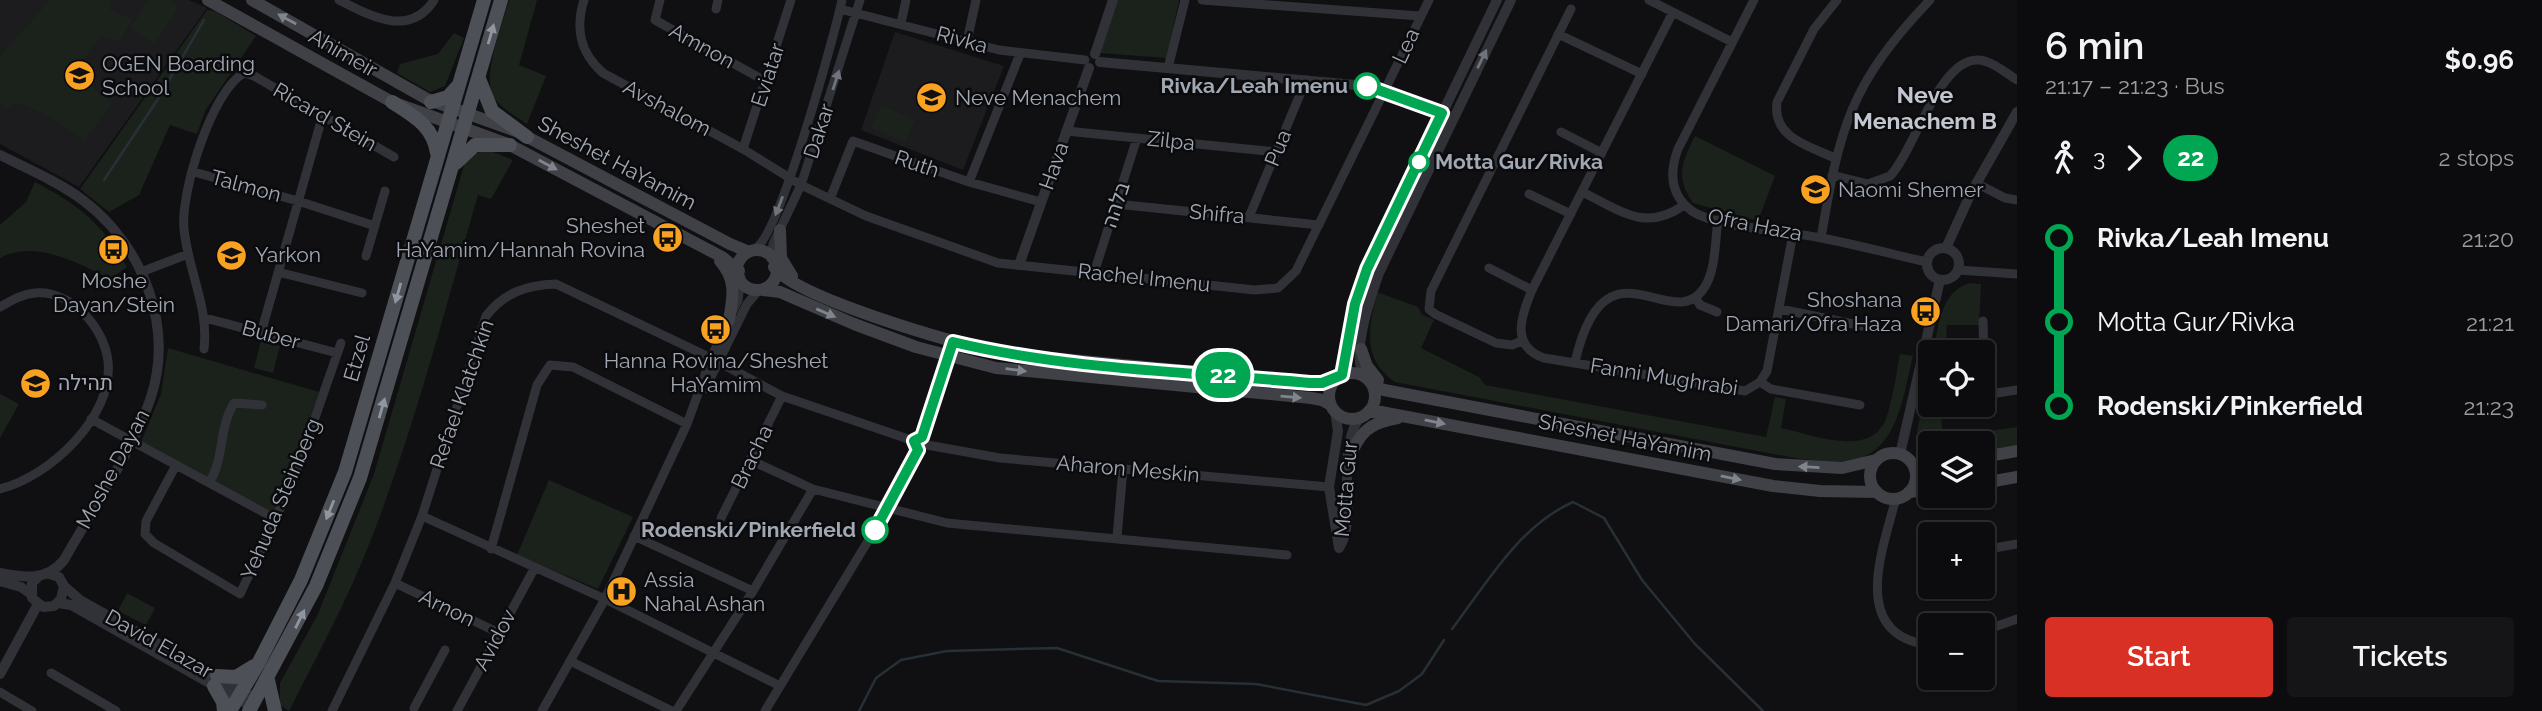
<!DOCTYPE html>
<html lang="en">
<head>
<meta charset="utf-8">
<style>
  :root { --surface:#0c0c0e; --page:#151517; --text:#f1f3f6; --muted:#9a9b9e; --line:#2c2c2e; --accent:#d93025 }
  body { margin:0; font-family:Raleway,Heebo,sans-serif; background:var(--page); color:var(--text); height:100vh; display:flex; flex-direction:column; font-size:26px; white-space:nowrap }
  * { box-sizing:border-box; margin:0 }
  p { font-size:23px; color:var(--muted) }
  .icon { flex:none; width:38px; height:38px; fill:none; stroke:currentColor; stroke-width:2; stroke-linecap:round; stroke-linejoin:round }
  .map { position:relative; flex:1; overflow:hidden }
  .sheet { display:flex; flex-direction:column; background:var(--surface); width:525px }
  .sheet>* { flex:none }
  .badge { padding:0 14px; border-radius:23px; font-size:24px; line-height:46px }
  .buttons { position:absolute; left:1918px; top:340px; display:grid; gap:14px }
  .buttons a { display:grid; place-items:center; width:77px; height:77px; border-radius:7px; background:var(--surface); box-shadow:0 2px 5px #0004,0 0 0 2px var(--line); font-size:35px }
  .map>.badge { position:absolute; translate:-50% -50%; box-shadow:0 0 0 4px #fff }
  .legs { display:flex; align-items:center; gap:10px; height:77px; padding:0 28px; font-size:23px }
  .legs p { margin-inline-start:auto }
  .overview { display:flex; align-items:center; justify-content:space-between; height:119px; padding:0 28px }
  h1 { font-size:38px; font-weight:600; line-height:52px }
  .cta { display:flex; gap:14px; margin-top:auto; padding:14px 28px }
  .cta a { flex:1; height:80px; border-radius:7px; background:var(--accent); color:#fff; font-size:28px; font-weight:600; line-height:80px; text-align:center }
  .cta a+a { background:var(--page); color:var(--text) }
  ul { padding:0 28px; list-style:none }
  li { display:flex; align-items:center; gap:24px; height:84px; font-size:26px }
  li i { display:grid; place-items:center; width:10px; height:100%; margin:0 9px; background:currentColor }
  li i::after { content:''; width:18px; height:18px; margin:-9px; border:5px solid; border-radius:50%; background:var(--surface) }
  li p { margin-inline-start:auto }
  li:first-child i { background:linear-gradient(#0000 50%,currentColor 0) }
  li:last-child i { background:linear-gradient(currentColor 50%,#0000 0) }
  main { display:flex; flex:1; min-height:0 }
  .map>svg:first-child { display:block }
</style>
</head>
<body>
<main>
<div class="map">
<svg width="2017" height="711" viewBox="0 0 2017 711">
  <rect width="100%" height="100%" fill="#101012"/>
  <path fill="#1c1c1f" d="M0,0h189l18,8 -128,179 -79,-43z
    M895,32l109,34 -41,104 -102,-40z"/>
  <path fill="#1a221b" d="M50,0h62l-3,9 23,10 -12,22 -19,-5 -28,36 40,31 -29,38c-22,-16 -42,-32 -69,-38l-7,5 -8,-4v-48z
    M149,0h20l10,7 -25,37 -24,-16z
    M509,0h28l-18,65 27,11 -19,48c-11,-8 -27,-16 -34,-28 -11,-20 10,-74 16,-96z
    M1118,0h61l-12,58 -68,-5z
    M207,10l8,1 41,25 -51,75 -8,23 -27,-9 -31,70 -30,17 -29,-23z
    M454,33l10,5 -19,48 -15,6 -33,-19 3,-9 38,-10z
    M881,105l34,15 -10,22 -34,-14z
    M1695,136l80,40 -17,45 -65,-18c-18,-26 -11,-41 2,-67z
    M488,150l25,10 -22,39 -13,-4c-33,114 -63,231 -106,342 -23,60 -54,117 -83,174l-9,-6v-22l38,-69 56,-140 91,-312 8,-8z
    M35,182c45,24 67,41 92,85l-17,12c-31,-16 -76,-40 -110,-21v-33l26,-23z
    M1969,283l12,1 -2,41h-32l-2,27h-12c6,-27 7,-59 36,-69z
    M1377,292l41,15 3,7 13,6 -13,28 58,29 6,8 281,52 9,-40 11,2 -5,29c30,6 89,31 105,-9 7,-20 10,-44 14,-65l13,2c-10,38 -14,97 -63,105 -17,3 -37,-1 -55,-3l-400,-76c-34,-24 -26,-54 -18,-90z
    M261,341l19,5 -7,27 -19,-5z
    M168,348l151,44 -41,117 -7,2 -130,-69 20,-48z
    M1930,362v42h10l3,34 74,-11v18l-34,5v-7h-53v7l-13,-18z
    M0,394l19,10 -19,34z
    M549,480l84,37 -35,72 -81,-34z
    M127,593l28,15 -9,17 -28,-14z"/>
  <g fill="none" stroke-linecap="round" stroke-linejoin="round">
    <path stroke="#263036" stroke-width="2.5" d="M104,180l54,-81 46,-79
      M1452,629c35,-46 67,-103 121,-127l31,16 38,62 53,64 68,67
      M859,711l17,-33 25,-18 46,-9 110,-3 101,33 98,3 110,21 33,-14 23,-17 22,-34"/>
    <path stroke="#313237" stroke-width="9" d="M339,0c31,16 71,38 95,0
      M584,0c-9,29 -4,53 19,73l140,76 58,36 65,31 132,47 257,27 23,-2 18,-17 133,-271
      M660,0l-5,20 112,62
      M1202,0l218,16
      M1649,0l83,42
      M1754,0l-76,149c-9,24 -8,46 14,62 23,16 100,21 130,27 35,7 70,16 105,24
      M716,9l2,-9
      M840,9l159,41 86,10
      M1673,12l-141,278c-11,26 -22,56 12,68l201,33 15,-9 7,-11 26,-137
      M901,23l5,-23
      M1558,34l84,40
      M967,41l9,-41
      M1168,68l17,-68
      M1066,131l210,21
      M1561,132l41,21
      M743,149l48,-149
      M1835,158c-26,-12 -63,-20 -58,-56l37,-73 23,-29
      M194,172l104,29 77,25
      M1832,175l36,9 22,-8c24,-24 49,-119 89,-116 13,1 27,13 38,20
      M969,182l51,-128
      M1976,183l29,15 12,2
      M1582,192c38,18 63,41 102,13
      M1529,194l42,20
      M830,199l23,-58 116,41 72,20
      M1116,204l203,21
      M1249,217l57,-137
      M1821,238c19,-112 29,-154 109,-238
      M756,248c24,-15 78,-211 86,-248
      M366,256l19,-65
      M771,259l2,-15 28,-59 59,-185
      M1489,268l43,22
      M1958,270l59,4
      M141,272l47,-18
      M278,272l84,21
      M1094,273l43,-135
      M1695,297l5,8 17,7
      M0,307c11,-6 22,-13 35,-14 36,-3 69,34 73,68 6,56 -59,116 -108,128
      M1780,309l88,18
      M205,318l132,35
      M1983,321l2,74
      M261,333l62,-219
      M1522,341l-10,4 -16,-2 -61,-29 -6,-5 2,-18 140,-282
      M204,349c5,-43 -16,-78 -20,-120 -4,-36 28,-139 60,-156l10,3 140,81
      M1575,362c30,-131 97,-25 129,-74 12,-17 11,-48 14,-68
      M1760,382l11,7 89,16
      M705,389l42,-85 11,-13
      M1983,395l34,-5
      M91,419l185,100
      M922,437l31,-95
      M927,445l73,13 329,29
      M750,460l63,29 134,34 340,32
      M176,465l-30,56 -1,13 9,9 86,51 53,-113 48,-138
      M209,483c16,-25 9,-54 25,-80l28,2
      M1896,498c-13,51 -48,137 34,147
      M422,516l183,83 175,87
      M721,518l61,-122
      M634,536l119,55
      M1117,537l6,-68
      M491,549l46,-164 13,-20 23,2 114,57
      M1983,550l34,-6
      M395,583l104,50
      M1983,631l34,-12
      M570,661l102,50
      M51,673l65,38
      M0,692l32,19
      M414,708l31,-58
      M332,711l63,-128 27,-67 64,-200c18,-23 40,-31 70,-32l155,74 71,38 132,45
      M457,711l77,-142
      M542,711l63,-112 82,-175 24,-66 27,-58 3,-23
      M676,711l77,-120 60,-102
      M765,711l123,-203 30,-58"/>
    <path stroke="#313237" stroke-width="10" d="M1095,54l18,-54
      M1100,62l267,24 80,29
      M0,155c28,14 59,27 84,46 59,45 91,126 66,199 -18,52 -58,110 -86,160 -17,21 -39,18 -64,13
      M1946,248l25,-55 46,-81
      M1927 264a16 16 0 1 1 32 0a16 16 0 1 1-32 0Z
      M1019,265l70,-197
      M1342,375l13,-71 12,-35 130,-269
      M1364,376c-13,-23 6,-78 15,-103l132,-273
      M1335,411l3,20 -9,56 10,61
      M1900,454l40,-174
      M1339,548c20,-30 -5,-90 20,-130
      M39,576l-7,7v15l11,9 11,-1 7,-7 3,-13 -5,-9 -13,-4
      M0,581l21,6 10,7
      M64,586l16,14 168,94
      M58,603l13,2 172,97
      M0,674l38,-70"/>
    <path stroke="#3f4147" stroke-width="12" d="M208,0l184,102 118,43 212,112 17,14
      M252,0l175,99 89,32 214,113 17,7
      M780,230l1,28 11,18
      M737 270a20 20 0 1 1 40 0a20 20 0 1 1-40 0Z
      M720,261c17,19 13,36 9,59
      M774,267c22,31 183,77 225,86l311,30 26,-4
      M763,290l17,2 74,32 62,23 80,21 315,30 11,2 9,5
      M1361,349l6,17 11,14
      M1329 396a23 23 0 1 1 46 0a23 23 0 1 1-46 0Z
      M1372,385l12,5 391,74 67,4 34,-8
      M1368,412h13l392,74 47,5 57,1
      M1870 476a23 23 0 1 1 46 0a23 23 0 1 1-46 0Z
      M1983,457l34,-6
      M1348,461c11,-28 20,-38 50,-43
      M1913,465h17
      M1983,483l34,-6
      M1909,492l21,-2"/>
    <path stroke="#4d5056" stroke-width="14" d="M479,79l13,32 35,26
      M392,102c22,14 41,24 45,51
      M431,102l17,-5 9,-10
      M456,163l19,-18h35
      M217,676l19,1 18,-11
      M268,680l7,31
      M214,686l9,16 1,9
      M230,711l28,-47 43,-84 44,-108 139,-472
      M249,711l67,-125 44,-108 141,-478"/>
  </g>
  <defs><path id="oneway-solid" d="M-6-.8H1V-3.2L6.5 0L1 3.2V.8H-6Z" transform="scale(1.75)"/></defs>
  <g fill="#7f848d">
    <use href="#oneway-solid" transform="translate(287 19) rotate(-151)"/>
    <use href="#oneway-solid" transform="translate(548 165) rotate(28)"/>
    <use href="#oneway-solid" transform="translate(826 313) rotate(23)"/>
    <use href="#oneway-solid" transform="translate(1016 370) rotate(7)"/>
    <use href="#oneway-solid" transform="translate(1291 397) rotate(5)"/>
    <use href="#oneway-solid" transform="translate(1435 422) rotate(11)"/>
    <use href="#oneway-solid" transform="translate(1809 467) rotate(-177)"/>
    <use href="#oneway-solid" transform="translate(1731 478) rotate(11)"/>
  </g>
  <g fill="#9096a0">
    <use href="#oneway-solid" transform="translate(491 34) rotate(-74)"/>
    <use href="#oneway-solid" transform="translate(398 293) rotate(106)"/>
    <use href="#oneway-solid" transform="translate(382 408) rotate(-74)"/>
    <use href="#oneway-solid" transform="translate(330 510) rotate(112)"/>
    <use href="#oneway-solid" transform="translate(300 619) rotate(-64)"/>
  </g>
  <g fill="#6f737b">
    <use href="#oneway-solid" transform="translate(1482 59) rotate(-64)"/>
    <use href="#oneway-solid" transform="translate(836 80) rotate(-72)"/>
    <use href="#oneway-solid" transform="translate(779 206) rotate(111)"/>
  </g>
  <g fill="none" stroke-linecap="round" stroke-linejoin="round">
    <defs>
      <path id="line-1" d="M875,530l43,-80 -4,-9 8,-4 31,-95c116,28 239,30 357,41h12l20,-8 13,-71 12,-35 75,-156 -75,-27"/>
    </defs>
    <use href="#line-1" stroke="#fff" stroke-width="16"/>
    <use href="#line-1" stroke="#00a651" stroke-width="10"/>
  </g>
  <defs>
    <symbol id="school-disc" viewBox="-11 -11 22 22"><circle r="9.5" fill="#f9a121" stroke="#0b0b0d"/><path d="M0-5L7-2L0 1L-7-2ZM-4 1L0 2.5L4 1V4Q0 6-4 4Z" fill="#111"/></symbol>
    <symbol id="bus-disc" viewBox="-11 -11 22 22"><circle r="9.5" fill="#f9a121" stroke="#0b0b0d"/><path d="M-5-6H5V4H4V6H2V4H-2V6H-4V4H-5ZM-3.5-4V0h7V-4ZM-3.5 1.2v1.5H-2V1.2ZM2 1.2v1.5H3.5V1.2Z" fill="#111"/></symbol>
    <symbol id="hospital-disc" viewBox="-11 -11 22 22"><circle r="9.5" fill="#f9a121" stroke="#0b0b0d"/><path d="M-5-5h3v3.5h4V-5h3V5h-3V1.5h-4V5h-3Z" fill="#111"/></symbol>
  </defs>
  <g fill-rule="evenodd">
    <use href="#school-disc" x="62" y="58" width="35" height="35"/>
    <use href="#school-disc" x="914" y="80" width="35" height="35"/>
    <use href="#school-disc" x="1798" y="172" width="35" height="35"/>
    <use href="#bus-disc" x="650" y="220" width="35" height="35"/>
    <use href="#bus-disc" x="96" y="232" width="35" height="35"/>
    <use href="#school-disc" x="214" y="238" width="35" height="35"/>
    <use href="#bus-disc" x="1908" y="294" width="35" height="35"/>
    <use href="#bus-disc" x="698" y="312" width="35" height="35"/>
    <use href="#school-disc" x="18" y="366" width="35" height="35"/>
    <use href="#hospital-disc" x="604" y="574" width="35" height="35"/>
  </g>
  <g fill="#fff" stroke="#00a651" stroke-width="3.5">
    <circle cx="1367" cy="86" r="12"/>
    <circle cx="1419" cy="162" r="9"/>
    <circle cx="875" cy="530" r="12"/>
  </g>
  <g text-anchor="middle" stroke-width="5" stroke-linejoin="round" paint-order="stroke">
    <g font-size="21" fill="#a1a8b3" stroke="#0b0b0d">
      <text transform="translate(962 40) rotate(15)" y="7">Rivka</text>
      <text transform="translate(702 46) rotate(29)" y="7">Amnon</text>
      <text transform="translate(1406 46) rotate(-65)" y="7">Lea</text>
      <text transform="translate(343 53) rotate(30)" y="7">Ahimeir</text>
      <text transform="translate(768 75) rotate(-72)" y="7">Eviatar</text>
      <text transform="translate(667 108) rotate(28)" y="7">Avshalom</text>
      <text transform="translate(325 117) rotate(30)" y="7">Ricard Stein</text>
      <text transform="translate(819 131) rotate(-72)" y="7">Dakar</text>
      <text transform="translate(1171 141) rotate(6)" y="7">Zilpa</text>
      <text transform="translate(1278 148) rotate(-68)" y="7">Pua</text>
      <text transform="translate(617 163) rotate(28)" y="7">Sheshet HaYamim</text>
      <text transform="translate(917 164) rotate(19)" y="7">Ruth</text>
      <text transform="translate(1054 166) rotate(-70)" y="7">Hava</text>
      <text transform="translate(246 186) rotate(15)" y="7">Talmon</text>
      <text transform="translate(1116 205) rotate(-72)" y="7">בלהה</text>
      <text transform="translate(1217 214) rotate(5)" y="7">Shifra</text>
      <text transform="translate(1755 225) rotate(11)" y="7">Ofra Haza</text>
      <text transform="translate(1144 278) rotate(6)" y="7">Rachel Imenu</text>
      <text transform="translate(271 335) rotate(15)" y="7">Buber</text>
      <text transform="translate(357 358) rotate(-74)" y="7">Etzel</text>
      <text transform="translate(1664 377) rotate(9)" y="7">Fanni Mughrabi</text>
      <text transform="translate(462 394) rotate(-71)" y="7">Refael Klatchkin</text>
      <text transform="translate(1625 438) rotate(11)" y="7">Sheshet HaYamim</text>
      <text transform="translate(752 457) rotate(-64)" y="7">Bracha</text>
      <text transform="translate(113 469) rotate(-62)" y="7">Moshe Dayan</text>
      <text transform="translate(1128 469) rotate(5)" y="7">Aharon Meskin</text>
      <text transform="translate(1346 489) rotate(-85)" y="7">Motta Gur</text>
      <text transform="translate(281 499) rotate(-67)" y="7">Yehuda Steinberg</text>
      <text transform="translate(447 608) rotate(26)" y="7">Arnon</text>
      <text transform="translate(495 640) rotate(-62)" y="7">Avidov</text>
      <text transform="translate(159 644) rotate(29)" y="7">David Elazar</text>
    </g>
    <g font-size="21" fill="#a1a8b3" stroke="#0b0b0d" text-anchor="start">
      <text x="102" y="71">OGEN Boarding<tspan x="102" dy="24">School</tspan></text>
      <text x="955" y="105">Neve Menachem</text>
      <text x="1838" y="197">Naomi Shemer</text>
      <text x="645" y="233" text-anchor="end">Sheshet<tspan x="645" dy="24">HaYamim/Hannah Rovina</tspan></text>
      <text x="255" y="262">Yarkon</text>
      <text x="114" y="288" text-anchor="middle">Moshe<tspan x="114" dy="24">Dayan/Stein</tspan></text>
      <text x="1902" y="307" text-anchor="end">Shoshana<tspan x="1902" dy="24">Damari/Ofra Haza</tspan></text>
      <text x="716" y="368" text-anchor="middle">Hanna Rovina/Sheshet<tspan x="716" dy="24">HaYamim</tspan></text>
      <text x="58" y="390">תהילה</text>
      <text x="644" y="587">Assia<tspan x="644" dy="24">Nahal Ashan</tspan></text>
    </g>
    <g font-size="21" font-weight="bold" fill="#a1a8b3" stroke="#0b0b0d" text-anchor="end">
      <text x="1348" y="93">Rivka/Leah Imenu</text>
      <text x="1435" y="169" text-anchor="start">Motta Gur/Rivka</text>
      <text x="856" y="537">Rodenski/Pinkerfield</text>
    </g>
    <g font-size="23" font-weight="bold" fill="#c2c6cf" stroke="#0b0b0d">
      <text x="1925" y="103">Neve<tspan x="1925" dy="26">Menachem B</tspan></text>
    </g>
  </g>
</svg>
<div class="buttons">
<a><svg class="icon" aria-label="locate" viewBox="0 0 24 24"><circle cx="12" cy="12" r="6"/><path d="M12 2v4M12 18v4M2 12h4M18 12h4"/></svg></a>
<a><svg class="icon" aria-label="layers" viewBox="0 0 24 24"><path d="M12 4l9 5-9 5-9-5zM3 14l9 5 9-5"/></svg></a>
<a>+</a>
<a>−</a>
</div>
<b class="badge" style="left:1223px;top:375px;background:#00a651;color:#fff">22</b>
</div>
<section class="sheet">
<div class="overview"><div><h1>6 min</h1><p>21:17 – 21:23 · Bus</p></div><b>$0.96</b></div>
<div class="legs"><svg class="icon" aria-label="walk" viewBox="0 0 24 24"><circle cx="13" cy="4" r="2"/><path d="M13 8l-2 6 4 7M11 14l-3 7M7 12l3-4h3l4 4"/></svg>3<svg class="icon" aria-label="forward" viewBox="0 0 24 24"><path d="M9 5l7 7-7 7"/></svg><b class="badge" style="background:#00a651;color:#fff">22</b><p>2 stops</p></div>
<ul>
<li><i style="color:#00a651"></i><b>Rivka/Leah Imenu</b><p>21:20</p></li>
<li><i style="color:#00a651"></i><span>Motta Gur/Rivka</span><p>21:21</p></li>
<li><i style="color:#00a651"></i><b>Rodenski/Pinkerfield</b><p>21:23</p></li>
</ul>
<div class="cta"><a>Start</a><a>Tickets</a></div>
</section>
</main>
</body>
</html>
